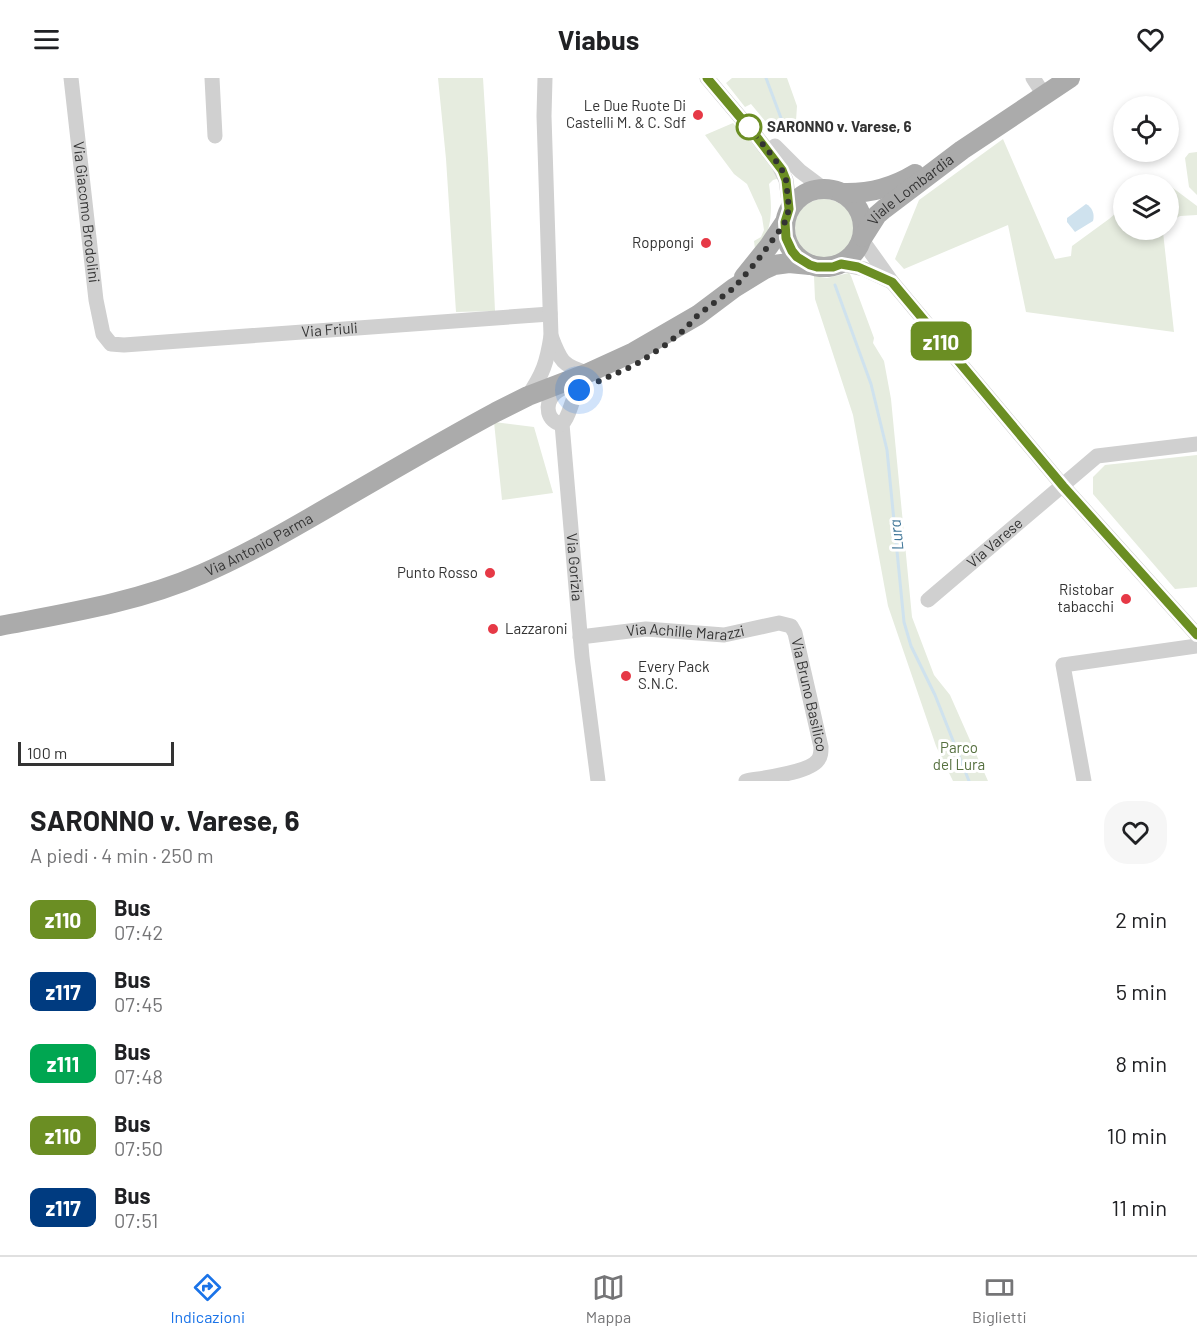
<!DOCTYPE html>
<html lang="it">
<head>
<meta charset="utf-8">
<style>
  :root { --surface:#fff; --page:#f6f6f6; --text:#202124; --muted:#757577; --line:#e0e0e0; --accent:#1a73e8 }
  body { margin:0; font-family:Barlow,sans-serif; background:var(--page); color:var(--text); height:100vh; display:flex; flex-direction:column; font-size:22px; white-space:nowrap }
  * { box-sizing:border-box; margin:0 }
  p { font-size:20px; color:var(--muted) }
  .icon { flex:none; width:33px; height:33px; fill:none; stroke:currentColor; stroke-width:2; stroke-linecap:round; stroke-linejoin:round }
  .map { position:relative; height:703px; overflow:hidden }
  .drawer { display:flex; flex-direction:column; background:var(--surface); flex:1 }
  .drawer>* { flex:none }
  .badge { padding:0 12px; border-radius:9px; font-size:21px; line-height:39px }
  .fabs { position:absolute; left:1113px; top:18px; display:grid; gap:12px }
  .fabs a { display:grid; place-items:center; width:66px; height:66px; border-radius:50%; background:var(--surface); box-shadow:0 3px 9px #0003; font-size:30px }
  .scale { position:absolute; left:18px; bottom:15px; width:156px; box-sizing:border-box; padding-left:6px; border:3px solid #333; border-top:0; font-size:16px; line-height:21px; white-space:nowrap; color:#333; -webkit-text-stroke:4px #fff; paint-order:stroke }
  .you { position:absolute; width:30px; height:30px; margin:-15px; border:4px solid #fff; border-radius:50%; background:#1a73e8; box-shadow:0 0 0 9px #1a73e833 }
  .map>.badge { position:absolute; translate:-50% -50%; box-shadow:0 0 0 3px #fff }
  .round { display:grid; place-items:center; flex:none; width:63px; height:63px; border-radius:24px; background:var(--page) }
  .overview { display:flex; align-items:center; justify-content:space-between; height:102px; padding:0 30px }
  h1 { font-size:28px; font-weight:700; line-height:45px }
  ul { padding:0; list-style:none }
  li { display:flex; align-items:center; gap:18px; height:72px; padding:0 30px }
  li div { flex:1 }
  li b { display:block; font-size:22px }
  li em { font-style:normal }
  li .badge { min-width:66px; font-weight:700; text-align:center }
  header { display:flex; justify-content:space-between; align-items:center; height:78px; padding:0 30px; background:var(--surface); font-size:27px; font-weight:700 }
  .menu { display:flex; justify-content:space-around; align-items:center; height:84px; border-top:2px solid var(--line); background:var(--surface); font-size:16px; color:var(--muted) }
  .menu a { display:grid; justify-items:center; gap:3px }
  .menu .selected { color:var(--accent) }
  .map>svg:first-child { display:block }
</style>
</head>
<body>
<header><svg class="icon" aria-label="menu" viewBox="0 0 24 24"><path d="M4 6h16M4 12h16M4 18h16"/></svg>Viabus<svg class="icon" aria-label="heart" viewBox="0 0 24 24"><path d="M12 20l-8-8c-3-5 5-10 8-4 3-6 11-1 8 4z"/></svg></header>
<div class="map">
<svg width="1197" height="703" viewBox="0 0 1197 703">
  <rect width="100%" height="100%" fill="#fff"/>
  <path fill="#e6ecdf" d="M438,0h45l5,81 7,152 -39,1 -10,-153z
    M732,0h55l10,28 -1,15c-7,7 -11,11 -21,12l-24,-29 -6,3 -19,-24z
    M733,45l38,41 9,14 -7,2 -4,4c3,21 5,51 -14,65l-1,-8 7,-4 3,-7 -2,-13 -15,-33 -13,-10 -29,-39z
    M1003,61l52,120 16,-3 1,-10 37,-27 14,-12 1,23h40l-1,2 11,100 -148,-20 -18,-87 -104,44 -9,-10 24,-59z
    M1197,74v43l-8,-8 -4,-29 4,-5z
    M1169,107l28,21v9l-17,1 -11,6z
    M794 151a30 30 0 1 1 60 0a30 30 0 1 1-60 0Z
    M849,195l2,3 23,62 -1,5 11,18 7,38 21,218 22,58 16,20 38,86h-35l-17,-35 -48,-140 -35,-191 -38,-116 -1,-23 13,2z
    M494,344l40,5 19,66 -51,7z
    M1197,377v132l-22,2 -82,-95v-17l12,-12z"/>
  <path fill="#cfe2ee" d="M1086,126c6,3 9,10 7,17l-18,11 -8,-10v-4z"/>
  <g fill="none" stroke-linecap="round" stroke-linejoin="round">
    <path stroke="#cfe2ee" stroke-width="3" d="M766,0l18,48
      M835,207l36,99 16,66 17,172 7,24 24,49 34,86"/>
    <g stroke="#d0d0d0" stroke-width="15">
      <path id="s1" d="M71,0l25,222 7,34 8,10 13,1 426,-31"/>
      <path d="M212,0l3,58"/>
      <path d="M707,0l49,58 22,28 8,16 4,29"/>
      <path d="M1033,0l11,17"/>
      <path d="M775,68l25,25 24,18"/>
      <path d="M862,162l30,42 171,204 134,149"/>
      <path d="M841,186l23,5 28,13"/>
      <path d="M551,258c9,24 11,30 37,37"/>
      <path id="s2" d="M579,312c-9,10 -8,25 -17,34l20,233 16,124"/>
      <path d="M528,318c15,-22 19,-34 23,-60l-7,-220 1,-38"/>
      <path d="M562,346c-15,-2 -18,-19 -8,-30 3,-3 8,-6 12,-8"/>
      <path id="s3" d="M928,522l169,-144 100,-12"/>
      <path id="s4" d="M580,559l66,-8 78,6 55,-12 12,3 4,7 26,114c0,5 0,9 -3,13 -9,13 -56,18 -72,21"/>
      <path d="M1084,703l-21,-116 134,-19"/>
    </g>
    <g stroke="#ababab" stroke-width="20">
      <circle cx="824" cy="150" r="39"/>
      <path d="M842,115c27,1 50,-5 73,-19"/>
      <path id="s5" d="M863,159l14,-22 7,-6 78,-59 108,-72"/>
      <path d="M744,199l25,-31 16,-24"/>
      <path id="s6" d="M0,548c68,-13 138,-24 202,-52 46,-20 89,-45 132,-70 54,-31 108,-63 162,-92l32,-16 60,-23 46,-21 64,-37 36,-27 31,-19 9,-4 15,-2 21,2"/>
    </g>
  </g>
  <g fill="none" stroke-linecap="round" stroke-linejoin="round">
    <defs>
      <path id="line" d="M707,0l49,58 26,34 4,10 3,29 -4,13 1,16 6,13 5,6 13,8 7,2h16l8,-3 17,3 34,15 171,204 134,149"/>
    </defs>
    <use href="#line" stroke="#fff" stroke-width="14"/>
    <use href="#line" stroke="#6b8e23" stroke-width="9"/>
    <path stroke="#333" stroke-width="6" stroke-dasharray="0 10.8" d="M579,312l56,-25 29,-19 19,-15 15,-16 36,-27 23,-27 23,-31 5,-8 4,-13 -3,-29 -4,-10 -8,-12 -30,-37 5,6"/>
  </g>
  <g fill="#e63946" stroke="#fff" stroke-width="2">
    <circle cx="698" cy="37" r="6"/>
    <circle cx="706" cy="165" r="6"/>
    <circle cx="490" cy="495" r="6"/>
    <circle cx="1126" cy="521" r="6"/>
    <circle cx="493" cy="551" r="6"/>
    <circle cx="626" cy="598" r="6"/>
  </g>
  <circle fill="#fff" stroke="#6b8e23" stroke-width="3" cx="749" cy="49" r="12"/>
  <g text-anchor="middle" stroke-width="6" stroke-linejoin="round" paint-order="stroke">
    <g font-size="15" fill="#333" stroke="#fff" text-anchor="end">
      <text x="686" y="33">Le Due Ruote Di<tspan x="686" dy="17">Castelli M. &amp; C. Sdf</tspan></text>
      <text x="694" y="170">Roppongi</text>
      <text x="478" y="500">Punto Rosso</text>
      <text x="1114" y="517">Ristobar<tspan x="1114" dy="17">tabacchi</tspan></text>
      <text x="505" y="556" text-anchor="start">Lazzaroni</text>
      <text x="638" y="594" text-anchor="start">Every Pack<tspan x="638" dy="17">S.N.C.</tspan></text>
    </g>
    <g font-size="15" font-weight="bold" fill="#333" stroke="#fff" text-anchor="start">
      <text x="767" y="54">SARONNO v. Varese, 6</text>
    </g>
    <g font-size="15" fill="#333" stroke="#fff">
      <text dy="5" stroke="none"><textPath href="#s5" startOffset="68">Viale Lombardia</textPath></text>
      <text dy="5" stroke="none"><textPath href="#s1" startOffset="135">Via Giacomo Brodolini</textPath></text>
      <text dy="5" stroke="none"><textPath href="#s1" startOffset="490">Via Friuli</textPath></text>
      <text dy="5" stroke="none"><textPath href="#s3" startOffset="88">Via Varese</textPath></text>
      <text dy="5" stroke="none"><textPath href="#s6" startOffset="273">Via Antonio Parma</textPath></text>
      <text dy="5" stroke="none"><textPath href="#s2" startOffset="182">Via Gorizia</textPath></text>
      <text dy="5" stroke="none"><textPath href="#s4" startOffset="106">Via Achille Marazzi</textPath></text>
      <text dy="5" stroke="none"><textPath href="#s4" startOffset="285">Via Bruno Basilico</textPath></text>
    </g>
    <g font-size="15" fill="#56703f" stroke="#fff">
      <text x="959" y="675">Parco<tspan x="959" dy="17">del Lura</tspan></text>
    </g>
    <g font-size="16" font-style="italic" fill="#3f7597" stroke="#fff">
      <text transform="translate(896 457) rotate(-96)" y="6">Lura</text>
    </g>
  </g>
</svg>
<div class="fabs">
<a><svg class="icon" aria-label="locate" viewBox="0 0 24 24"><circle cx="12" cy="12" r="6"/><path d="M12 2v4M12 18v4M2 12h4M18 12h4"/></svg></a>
<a><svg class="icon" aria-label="layers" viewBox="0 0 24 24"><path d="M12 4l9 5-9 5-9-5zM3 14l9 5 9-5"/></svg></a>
</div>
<div class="scale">100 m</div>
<div class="you" style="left:579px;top:312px"></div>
<b class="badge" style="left:941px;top:263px;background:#6b8e23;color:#fff">z110</b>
</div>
<section class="drawer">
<div class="overview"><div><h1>SARONNO v. Varese, 6</h1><p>A piedi · 4 min · 250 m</p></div><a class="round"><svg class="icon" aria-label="heart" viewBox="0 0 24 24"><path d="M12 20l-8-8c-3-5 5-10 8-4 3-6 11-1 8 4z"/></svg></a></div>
<ul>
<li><span class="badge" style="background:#6b8e23;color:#fff">z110</span><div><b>Bus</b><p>07:42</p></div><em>2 min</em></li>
<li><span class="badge" style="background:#003b80;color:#fff">z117</span><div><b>Bus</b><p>07:45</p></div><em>5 min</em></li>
<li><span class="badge" style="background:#00a651;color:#fff">z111</span><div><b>Bus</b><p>07:48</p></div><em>8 min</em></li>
<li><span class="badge" style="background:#6b8e23;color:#fff">z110</span><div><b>Bus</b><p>07:50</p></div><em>10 min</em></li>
<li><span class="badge" style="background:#003b80;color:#fff">z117</span><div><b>Bus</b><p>07:51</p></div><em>11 min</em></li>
</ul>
</section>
<nav class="menu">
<a class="selected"><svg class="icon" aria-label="directions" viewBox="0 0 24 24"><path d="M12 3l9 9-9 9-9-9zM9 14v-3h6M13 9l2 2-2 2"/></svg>Indicazioni</a>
<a><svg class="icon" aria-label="map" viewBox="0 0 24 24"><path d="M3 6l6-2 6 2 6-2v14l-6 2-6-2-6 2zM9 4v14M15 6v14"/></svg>Mappa</a>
<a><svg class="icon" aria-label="tickets" viewBox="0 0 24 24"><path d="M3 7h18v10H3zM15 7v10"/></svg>Biglietti</a>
</nav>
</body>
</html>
